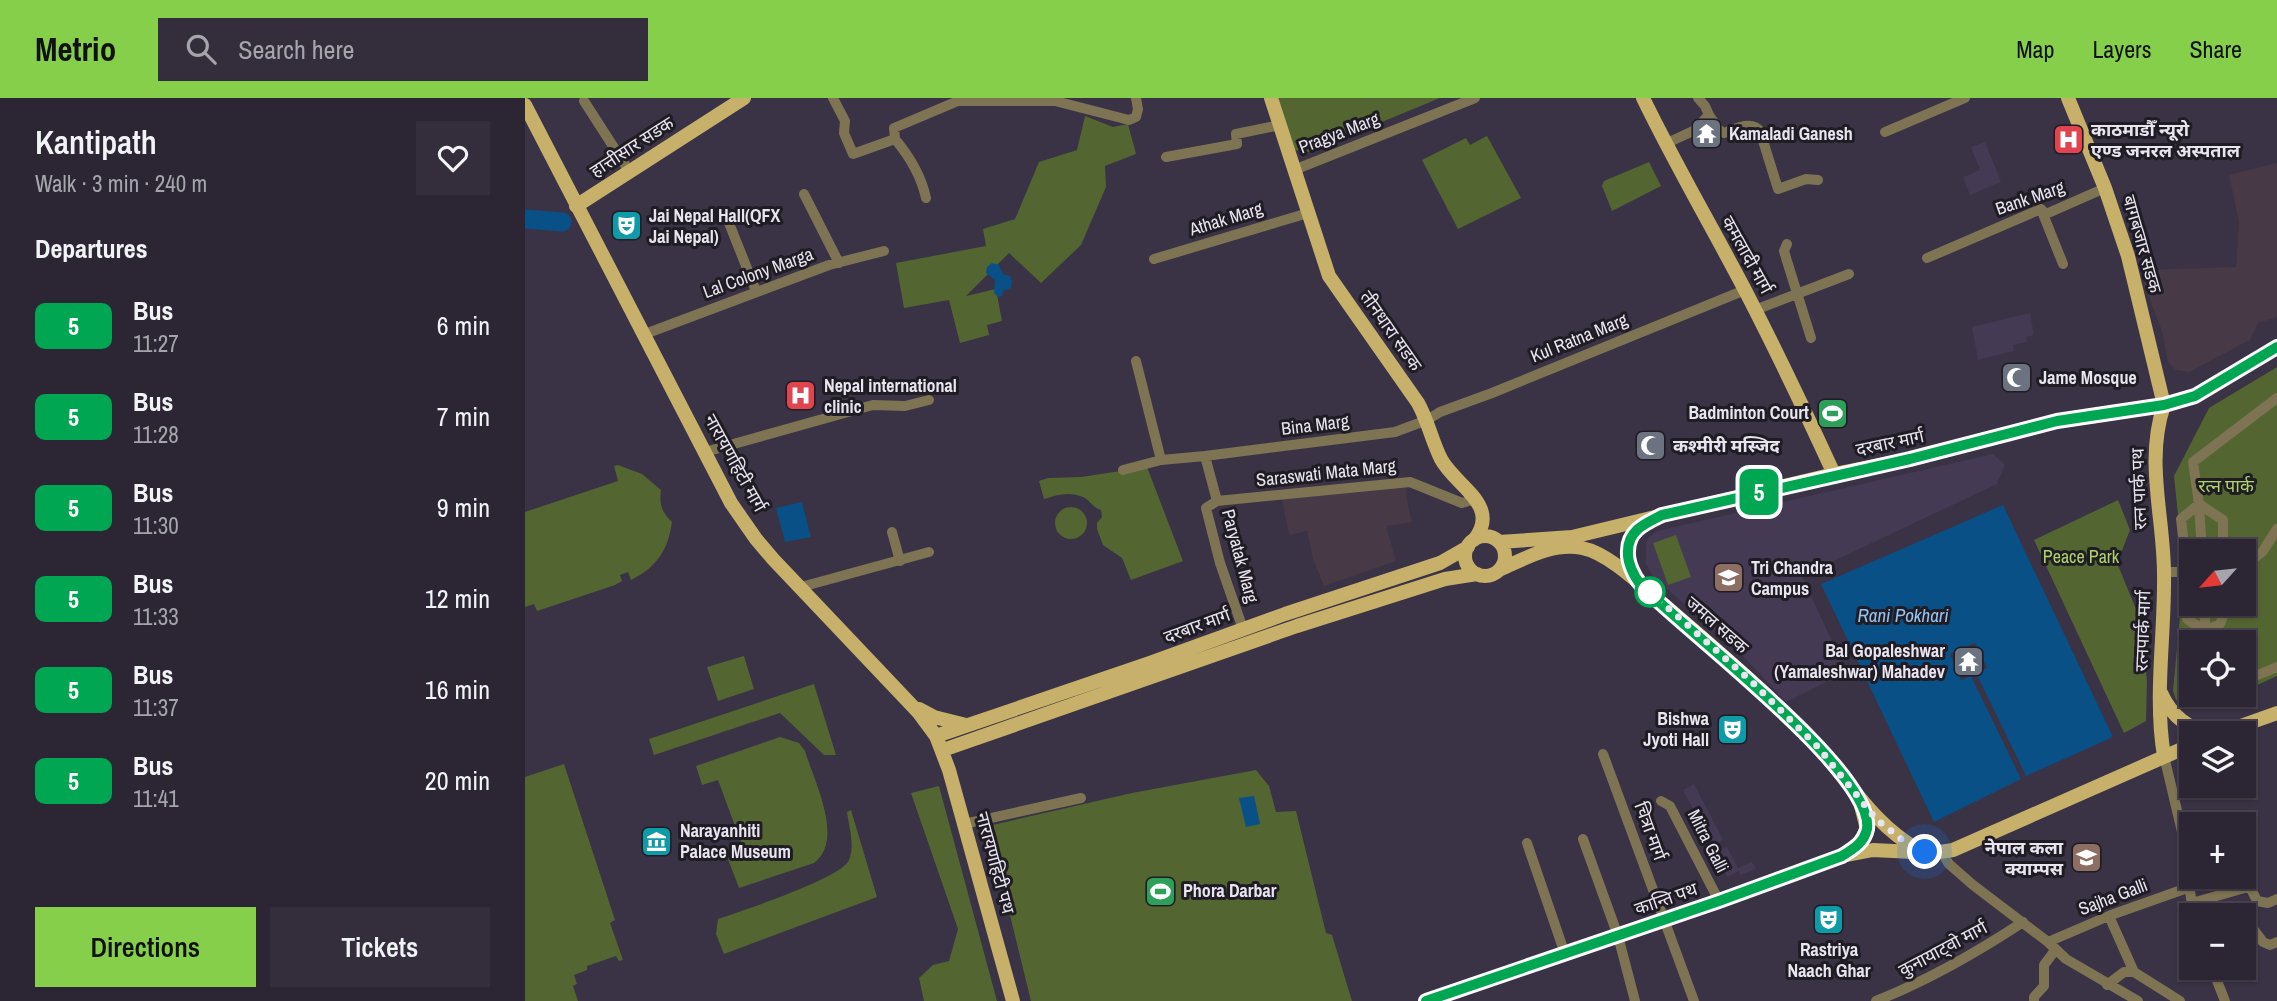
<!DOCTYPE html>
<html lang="en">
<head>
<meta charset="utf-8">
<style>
  :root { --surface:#2c2634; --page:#342e3c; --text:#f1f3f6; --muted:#a6a5ac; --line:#48434f; --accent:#86cf4b }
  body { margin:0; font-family:"Archivo Narrow","Noto Sans Devanagari",sans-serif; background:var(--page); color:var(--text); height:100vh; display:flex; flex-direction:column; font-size:26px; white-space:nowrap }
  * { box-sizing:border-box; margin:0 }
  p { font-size:23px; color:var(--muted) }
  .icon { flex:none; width:38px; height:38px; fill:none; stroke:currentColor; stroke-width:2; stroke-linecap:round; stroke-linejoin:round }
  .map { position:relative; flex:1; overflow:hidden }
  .drawer { display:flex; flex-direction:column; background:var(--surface); width:525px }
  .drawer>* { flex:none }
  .badge { padding:0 14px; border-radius:10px; font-size:24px; line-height:46px }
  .needle { width:46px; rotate:243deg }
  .fabs { position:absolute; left:1654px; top:441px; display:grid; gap:14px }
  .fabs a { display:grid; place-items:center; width:77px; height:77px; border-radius:0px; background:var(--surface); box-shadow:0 2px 5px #0004,0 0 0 2px var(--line); font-size:35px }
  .you { position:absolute; width:35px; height:35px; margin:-18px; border:5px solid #fff; border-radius:50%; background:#1a73e8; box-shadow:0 0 0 10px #1a73e833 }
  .map>.badge { position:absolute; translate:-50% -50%; box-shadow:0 0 0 4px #fff }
  h2 { padding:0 35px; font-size:26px; line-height:63px }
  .round { display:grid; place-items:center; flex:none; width:74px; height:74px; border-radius:0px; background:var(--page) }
  .summary { display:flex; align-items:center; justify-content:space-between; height:119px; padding:0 35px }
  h1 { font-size:33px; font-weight:600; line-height:52px }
  .primary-button { display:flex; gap:14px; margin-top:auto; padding:14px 35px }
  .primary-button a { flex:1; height:80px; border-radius:0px; background:var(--accent); color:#111; font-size:28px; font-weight:600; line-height:80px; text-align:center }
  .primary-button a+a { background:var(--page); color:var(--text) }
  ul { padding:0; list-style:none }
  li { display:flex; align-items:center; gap:21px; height:91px; padding:0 35px }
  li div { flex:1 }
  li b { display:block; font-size:26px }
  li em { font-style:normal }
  li .badge { min-width:77px; font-weight:700; text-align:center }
  header { display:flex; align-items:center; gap:42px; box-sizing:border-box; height:98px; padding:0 35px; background:var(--accent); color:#111 }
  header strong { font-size:33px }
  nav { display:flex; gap:38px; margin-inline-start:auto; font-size:24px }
  .search { width:490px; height:63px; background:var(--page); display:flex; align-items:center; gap:18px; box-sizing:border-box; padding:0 24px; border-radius:0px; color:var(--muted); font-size:26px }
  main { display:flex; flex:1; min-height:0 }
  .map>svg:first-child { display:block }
</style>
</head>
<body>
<header>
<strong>Metrio</strong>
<div class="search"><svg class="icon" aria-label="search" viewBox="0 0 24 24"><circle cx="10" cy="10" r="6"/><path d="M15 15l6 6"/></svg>Search here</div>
<nav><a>Map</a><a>Layers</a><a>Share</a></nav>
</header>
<main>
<section class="drawer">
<div class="summary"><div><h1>Kantipath</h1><p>Walk · 3 min · 240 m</p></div><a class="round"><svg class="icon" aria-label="heart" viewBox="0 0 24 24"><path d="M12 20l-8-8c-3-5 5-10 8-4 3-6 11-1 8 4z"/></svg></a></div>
<h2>Departures</h2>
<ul>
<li><span class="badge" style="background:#00a651;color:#fff">5</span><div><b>Bus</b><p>11:27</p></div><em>6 min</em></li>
<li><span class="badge" style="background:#00a651;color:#fff">5</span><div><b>Bus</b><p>11:28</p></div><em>7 min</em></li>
<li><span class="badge" style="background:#00a651;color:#fff">5</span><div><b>Bus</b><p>11:30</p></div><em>9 min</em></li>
<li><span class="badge" style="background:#00a651;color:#fff">5</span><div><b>Bus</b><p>11:33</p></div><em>12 min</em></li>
<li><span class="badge" style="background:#00a651;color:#fff">5</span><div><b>Bus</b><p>11:37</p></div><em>16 min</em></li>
<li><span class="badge" style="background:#00a651;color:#fff">5</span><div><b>Bus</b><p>11:41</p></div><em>20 min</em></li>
</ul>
<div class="primary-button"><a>Directions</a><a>Tickets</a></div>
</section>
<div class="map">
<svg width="1752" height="903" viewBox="0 0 1752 903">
  <rect width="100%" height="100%" fill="#3a3245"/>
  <path fill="#473946" d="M1752,65v154l-19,6 -8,17 -61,32 -13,-2 -8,-8 -6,-31 -17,-44 -3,-17 94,-3 3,-45 -10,-47z
    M881,388l1,15 5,21 -26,4 10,35 -72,25 -11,-27 -6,-28 -18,4 -7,-36z"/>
  <path fill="#443a53" d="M1460,44l16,40 -31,13 -7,-18 17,-7 -9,-23z
    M1505,215l4,22 -8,2 1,5 -14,3 1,6 -36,9 -6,-33z
    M1468,356l12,11 -8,19 -195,92 44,96 -60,30 -53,-57 -78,-66 -9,-15v-21l2,-5 9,-7z
    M1169,686l29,56 -11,6 -29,-56z
    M1202,749l11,21 14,-6 4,7 -16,6 -1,-4 -12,6 -12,-24z"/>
  <path fill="#536531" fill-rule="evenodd" d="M752,0h163l-131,54 -15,-2z
    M560,18l28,11 15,-3 8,30 -31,12 1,21 -25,58 -40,38 -32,-30 -43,43 30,-7 6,32 -15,4 2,10 -29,8 -11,-43 -45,8 -8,-45 90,-17 -3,-17 32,-10 24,-57 38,-12z
    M962,38l34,62 -63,31 -36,-69 44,-22 4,7z
    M1124,64l12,24 -49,25 -10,-25 2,-5z
    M1752,269v309l-33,15 -1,-49h-52v53h45l-28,13 -32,-8 -3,-9 11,-118 -10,-97 35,-68zM1666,453h52v53h-52z
    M93,367l24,9 19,16c-2,15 1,22 11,32 -4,28 -15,45 -41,58l-3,-8 -8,3 2,6 -7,4 -78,26 -3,-7 -9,3v-95l93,-31 -4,-15z
    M622,369l36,94 -52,19 -9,-22 -19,-13 -6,-16v-6l5,-6 -1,-7c-8,-2 -11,-10 -18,-13 -14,-6 -26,-2 -39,2l-5,-18 9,-3 33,-1z
    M1593,402l12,30 -13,33 24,58 6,60 -1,40 -22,12 -90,-193z
    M530 425a16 16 0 1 1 32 0a16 16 0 1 1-32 0Z
    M1151,437l15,42 -23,8 -15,-42z
    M219,558l10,33 -36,12 -11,-34z
    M289,586l22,71h-12l-44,-42 -126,42 -5,-16z
    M255,639l19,6 6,8c9,30 40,89 9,112l-75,25 -11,-29 17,-6 -27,-73 -16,5 -6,-19z
    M39,666l51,156 -5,3 13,37 -4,1 -3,-5 -29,10v4l-13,5 3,9 -4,2 5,15h-53v-224z
    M731,672l13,16 7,26 20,-1 30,122 6,2 20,66h-321l-43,-175 144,-33z
    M414,688l58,215h-73l-5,-23 14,-13 16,-4 9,-32 -47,-136z
    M326,712l26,87 -153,57 -8,-20 2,-15c23,-8 124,-41 131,-59 6,-14 0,-33 -2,-48z"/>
  <path fill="#095086" d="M467,165l7,2 4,9 7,2 2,6 -1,6 -8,3 -1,5 -4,1 -4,-4 1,-13 -9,-7 1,-6z
    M277,404l9,35 -26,5 -9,-34z
    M1478,407l110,232 -87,39 -50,-103 11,-5 -12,-25 -25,11 11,26 10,-4 50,103 -87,43 -113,-238z
    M729,698l6,28 -14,3 -7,-29z"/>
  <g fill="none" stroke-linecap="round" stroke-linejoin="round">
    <path stroke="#095086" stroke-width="19" d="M0,121l37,3"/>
    <path stroke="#7e7453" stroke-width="10" d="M308,0l12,23 -1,12 9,21 42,-15 -1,-11 64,-27h97l74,19 7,-3 2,-8 -2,-11
      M59,3l45,70
      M1184,17l10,15 5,3c12,-4 27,-13 36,-2l18,58 28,-10 12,1
      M1360,34l80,-34
      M370,41c15,18 26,36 31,59
      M1140,46l28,-13 16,-16 -4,-9 -7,-8
      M641,59l71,-13 -1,-10 44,-9
      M769,72l181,-72
      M279,96l35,69
      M1516,111l22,55
      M202,120l29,73
      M1262,146l-3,7 3,10 24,77
      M1402,160l114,-49 5,5 59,-26
      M629,161l154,-46
      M1230,212l94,-36
      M120,236l184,-69 55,-14
      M611,263l25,99
      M180,354l168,-47 32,1 24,-6
      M680,358l190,-24 32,-12 13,-8 52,-19 253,-103
      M598,372l38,-10 44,-4 12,45 -11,7 14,55 23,66
      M692,403l193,-19 52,21 14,-4
      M367,434l8,29
      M1677,453l-3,-47 -6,-42 84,-64
      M1666,457l-7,-10 -3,-26 18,-15 24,16v31
      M1718,469l20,-16 14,-22
      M1639,474h27
      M276,489l128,-35
      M1666,493l-4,8v20l18,12 15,-7 8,-20
      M1679,506l2,38
      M1718,583l34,-14
      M1078,656l91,247
      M1639,658l20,84 9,75
      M1136,703l9,5 49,95
      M439,726l117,-26
      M1058,741l35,97 17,65
      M1002,745l38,111
      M1417,755l7,11 24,21 75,57 18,17 72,42
      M1667,805l56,-16 3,2 6,12 11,2 9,-4
      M1584,818l25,56
      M1718,824h5l15,20 7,3 7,-3
      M1523,844l63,-27 79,-28
      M1687,870l13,33
      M1582,887l17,-13h10l46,29
      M1351,903c53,-21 100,-48 147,-79
      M1509,903v-4l10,-11v-21l12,-16"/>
    <path stroke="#c6b06a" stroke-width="14" d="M746,0l58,178 89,127c10,18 14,38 23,56 14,27 61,46 33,81
      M1118,0c32,66 69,129 103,194 31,60 60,121 88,182
      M1543,0l37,90 23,68 36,149
      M0,7l206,398 25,36 17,20 146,154 17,23 13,34 64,231
      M51,108l168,-108
      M940 458a20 20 0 1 1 40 0a20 20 0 1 1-40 0Z
      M974,444l73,-5 262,-63 76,-15 147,-38 107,-16 30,-9 83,-49
      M976,471c25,-11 53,-27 81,-21 26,5 58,36 79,54 53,46 108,92 156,144 33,36 56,78 100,103
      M1113,483c-15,-26 -16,-46 13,-61
      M1636,595c10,22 26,37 52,40
      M394,611l15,8 32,8
      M1696,635l56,-20
      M411,638l214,-73 135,-49 155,-51 28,-16
      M418,652l354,-124 148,-47 32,-5
      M1639,658c-10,-60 1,-121 0,-182 0,-57 -19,-113 0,-169
      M1322,755l10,-6 10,-18 -6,-23
      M901,903l293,-100 123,-45 31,-6 60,3 20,-3 238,-105"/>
  </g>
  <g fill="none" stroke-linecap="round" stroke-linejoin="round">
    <defs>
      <path id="line" d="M901,903l293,-100 123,-45c11,-7 22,-13 25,-27 8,-57 -185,-201 -226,-244 -7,-8 -14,-23 -13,-34 0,-21 18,-28 34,-36l248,-56 147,-38 107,-16 31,-9 82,-49"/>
    </defs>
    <use href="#line" stroke="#fff" stroke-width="16"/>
    <use href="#line" stroke="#00a651" stroke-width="10"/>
    <path stroke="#e8e4f0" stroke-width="7" stroke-dasharray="0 12.6" d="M1125,494l101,89 67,66 58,72 29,23 20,10"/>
  </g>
  <defs>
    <symbol id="temple-square" viewBox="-11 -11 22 22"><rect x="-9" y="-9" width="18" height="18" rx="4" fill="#6b7280" stroke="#1f1c24"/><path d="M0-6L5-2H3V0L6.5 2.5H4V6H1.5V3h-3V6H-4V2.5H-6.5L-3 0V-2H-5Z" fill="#fff"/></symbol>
    <symbol id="hospital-square" viewBox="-11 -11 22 22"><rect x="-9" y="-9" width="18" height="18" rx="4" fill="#e0444e" stroke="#1f1c24"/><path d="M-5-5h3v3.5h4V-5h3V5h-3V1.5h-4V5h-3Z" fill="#fff"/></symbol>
    <symbol id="theatre-square" viewBox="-11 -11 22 22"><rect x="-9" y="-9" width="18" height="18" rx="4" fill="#0f9aa8" stroke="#1f1c24"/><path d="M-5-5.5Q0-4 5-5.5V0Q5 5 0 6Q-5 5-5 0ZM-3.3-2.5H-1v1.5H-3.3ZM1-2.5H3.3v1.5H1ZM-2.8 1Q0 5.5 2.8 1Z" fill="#fff"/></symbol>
    <symbol id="mosque-square" viewBox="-11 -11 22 22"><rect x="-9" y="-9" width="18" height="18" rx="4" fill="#6b7280" stroke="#1f1c24"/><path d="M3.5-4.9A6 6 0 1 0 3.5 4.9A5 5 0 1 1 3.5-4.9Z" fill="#fff"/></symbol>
    <symbol id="stadium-square" viewBox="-11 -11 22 22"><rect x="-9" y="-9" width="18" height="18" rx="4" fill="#2e9e5b" stroke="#1f1c24"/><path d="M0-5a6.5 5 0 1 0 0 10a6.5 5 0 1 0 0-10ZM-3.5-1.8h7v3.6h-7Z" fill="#fff"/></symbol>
    <symbol id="university-square" viewBox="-11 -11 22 22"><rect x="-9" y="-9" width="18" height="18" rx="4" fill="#8d6e63" stroke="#1f1c24"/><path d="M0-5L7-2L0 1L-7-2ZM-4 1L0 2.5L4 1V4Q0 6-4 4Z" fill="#fff"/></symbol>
    <symbol id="museum-square" viewBox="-11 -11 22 22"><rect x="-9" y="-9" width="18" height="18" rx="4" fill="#0f9aa8" stroke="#1f1c24"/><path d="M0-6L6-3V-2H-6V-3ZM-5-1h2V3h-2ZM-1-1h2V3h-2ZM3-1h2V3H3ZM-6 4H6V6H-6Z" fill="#fff"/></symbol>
  </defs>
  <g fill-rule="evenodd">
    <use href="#temple-square" x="1164" y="18" width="35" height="35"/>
    <use href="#hospital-square" x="1526" y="24" width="35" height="35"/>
    <use href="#theatre-square" x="84" y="110" width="35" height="35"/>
    <use href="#mosque-square" x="1474" y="262" width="35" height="35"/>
    <use href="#hospital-square" x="258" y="280" width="35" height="35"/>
    <use href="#stadium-square" x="1290" y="298" width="35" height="35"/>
    <use href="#mosque-square" x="1108" y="330" width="35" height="35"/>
    <use href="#university-square" x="1186" y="462" width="35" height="35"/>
    <use href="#temple-square" x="1426" y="546" width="35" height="35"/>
    <use href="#theatre-square" x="1190" y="614" width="35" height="35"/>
    <use href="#museum-square" x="114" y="726" width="35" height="35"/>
    <use href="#university-square" x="1544" y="742" width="35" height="35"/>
    <use href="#stadium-square" x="618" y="776" width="35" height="35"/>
    <use href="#theatre-square" x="1286" y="804" width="35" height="35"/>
  </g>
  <circle fill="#fff" stroke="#00a651" stroke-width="3.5" cx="1125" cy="494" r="14"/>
  <g text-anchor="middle" stroke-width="6" stroke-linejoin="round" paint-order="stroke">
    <g font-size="18" font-weight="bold" fill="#e8e4f0" stroke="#1f1c24" text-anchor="start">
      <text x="1566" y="38">काठमाडौँ न्यूरो<tspan x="1566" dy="21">एण्ड जनरल अस्पताल</tspan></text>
      <text x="1204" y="42">Kamaladi Ganesh</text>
      <text x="124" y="124">Jai Nepal Hall(QFX<tspan x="124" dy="21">Jai Nepal)</tspan></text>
      <text x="1514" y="286">Jame Mosque</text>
      <text x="299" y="294">Nepal international<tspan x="299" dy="21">clinic</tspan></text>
      <text x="1284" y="321" text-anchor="end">Badminton Court</text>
      <text x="1148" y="354">कश्मीरी मस्जिद</text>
      <text x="1226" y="476">Tri Chandra<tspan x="1226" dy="21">Campus</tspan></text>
      <text x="1420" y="559" text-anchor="end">Bal Gopaleshwar<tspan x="1420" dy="21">(Yamaleshwar) Mahadev</tspan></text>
      <text x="1184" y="627" text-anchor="end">Bishwa<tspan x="1184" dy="21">Jyoti Hall</tspan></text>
      <text x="155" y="739">Narayanhiti<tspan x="155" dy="21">Palace Museum</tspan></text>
      <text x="1538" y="756" text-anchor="end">नेपाल कला<tspan x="1538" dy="21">क्याम्पस</tspan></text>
      <text x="658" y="799">Phora Darbar</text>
      <text x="1304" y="858" text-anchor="middle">Rastriya<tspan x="1304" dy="21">Naach Ghar</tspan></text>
    </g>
    <g font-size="18" fill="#e8e4f0" stroke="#1f1c24">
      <text transform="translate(814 35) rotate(-21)" y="6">Pragya Marg</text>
      <text transform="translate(107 49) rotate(-33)" y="6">हात्तीसार सडक</text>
      <text transform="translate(1505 100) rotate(-19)" y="6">Bank Marg</text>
      <text transform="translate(701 121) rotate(-17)" y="6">Athak Marg</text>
      <text transform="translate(1617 146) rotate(74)" y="6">बागबजार सडक</text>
      <text transform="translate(1222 157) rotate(61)" y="6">कमलादी मार्ग</text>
      <text transform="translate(233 175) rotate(-20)" y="6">Lal Colony Marga</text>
      <text transform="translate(866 233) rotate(55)" y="6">तीनधारा सडक</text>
      <text transform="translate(1054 240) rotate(-22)" y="6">Kul Ratna Marg</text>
      <text transform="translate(790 327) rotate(-7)" y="6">Bina Marg</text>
      <text transform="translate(1365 345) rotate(-12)" y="6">दरबार मार्ग</text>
      <text transform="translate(210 365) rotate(61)" y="6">नारायणहिटी मार्ग</text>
      <text transform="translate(801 375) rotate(-6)" y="6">Saraswati Mata Marg</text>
      <text transform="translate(1614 391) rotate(-92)" y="6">रत्न पार्क पथ</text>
      <text transform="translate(715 458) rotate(75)" y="6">Paryatak Marg</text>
      <text transform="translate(1192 527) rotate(41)" y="6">जमल सडक</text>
      <text transform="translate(672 528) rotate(-20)" y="6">दरबार मार्ग</text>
      <text transform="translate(1618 533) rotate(-88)" y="6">रत्नपार्क मार्ग</text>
      <text transform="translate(1125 733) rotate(70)" y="6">चित्रा मार्ग</text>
      <text transform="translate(1183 743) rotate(63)" y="6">Mitra Galli</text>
      <text transform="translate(470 765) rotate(75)" y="6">नारायणहिटी पथ</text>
      <text transform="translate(1588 799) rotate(-21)" y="6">Sajha Galli</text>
      <text transform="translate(1141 801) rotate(-19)" y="6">कान्ति पथ</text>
      <text transform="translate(1418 851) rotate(-28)" y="6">कुनायाट्वो मार्ग</text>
    </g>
    <g font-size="18" fill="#b0d46a" stroke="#1f1c24">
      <text x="1701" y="394">रत्न पार्क</text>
      <text x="1556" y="465">Peace Park</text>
    </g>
    <g font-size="19" font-style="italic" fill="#94c4f3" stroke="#1f1c24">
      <text x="1378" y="524">Rani Pokhari</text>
    </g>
  </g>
</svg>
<div class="fabs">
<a><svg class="needle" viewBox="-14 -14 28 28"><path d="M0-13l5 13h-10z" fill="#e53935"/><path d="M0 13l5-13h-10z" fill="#a6a5ac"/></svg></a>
<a><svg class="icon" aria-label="locate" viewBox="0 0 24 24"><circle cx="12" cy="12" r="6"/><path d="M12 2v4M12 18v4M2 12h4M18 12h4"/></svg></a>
<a><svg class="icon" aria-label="layers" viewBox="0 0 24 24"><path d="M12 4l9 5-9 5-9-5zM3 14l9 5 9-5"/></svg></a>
<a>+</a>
<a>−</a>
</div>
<div class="you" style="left:1400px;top:754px"></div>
<b class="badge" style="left:1234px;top:394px;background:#00a651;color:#fff">5</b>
</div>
</main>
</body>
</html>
